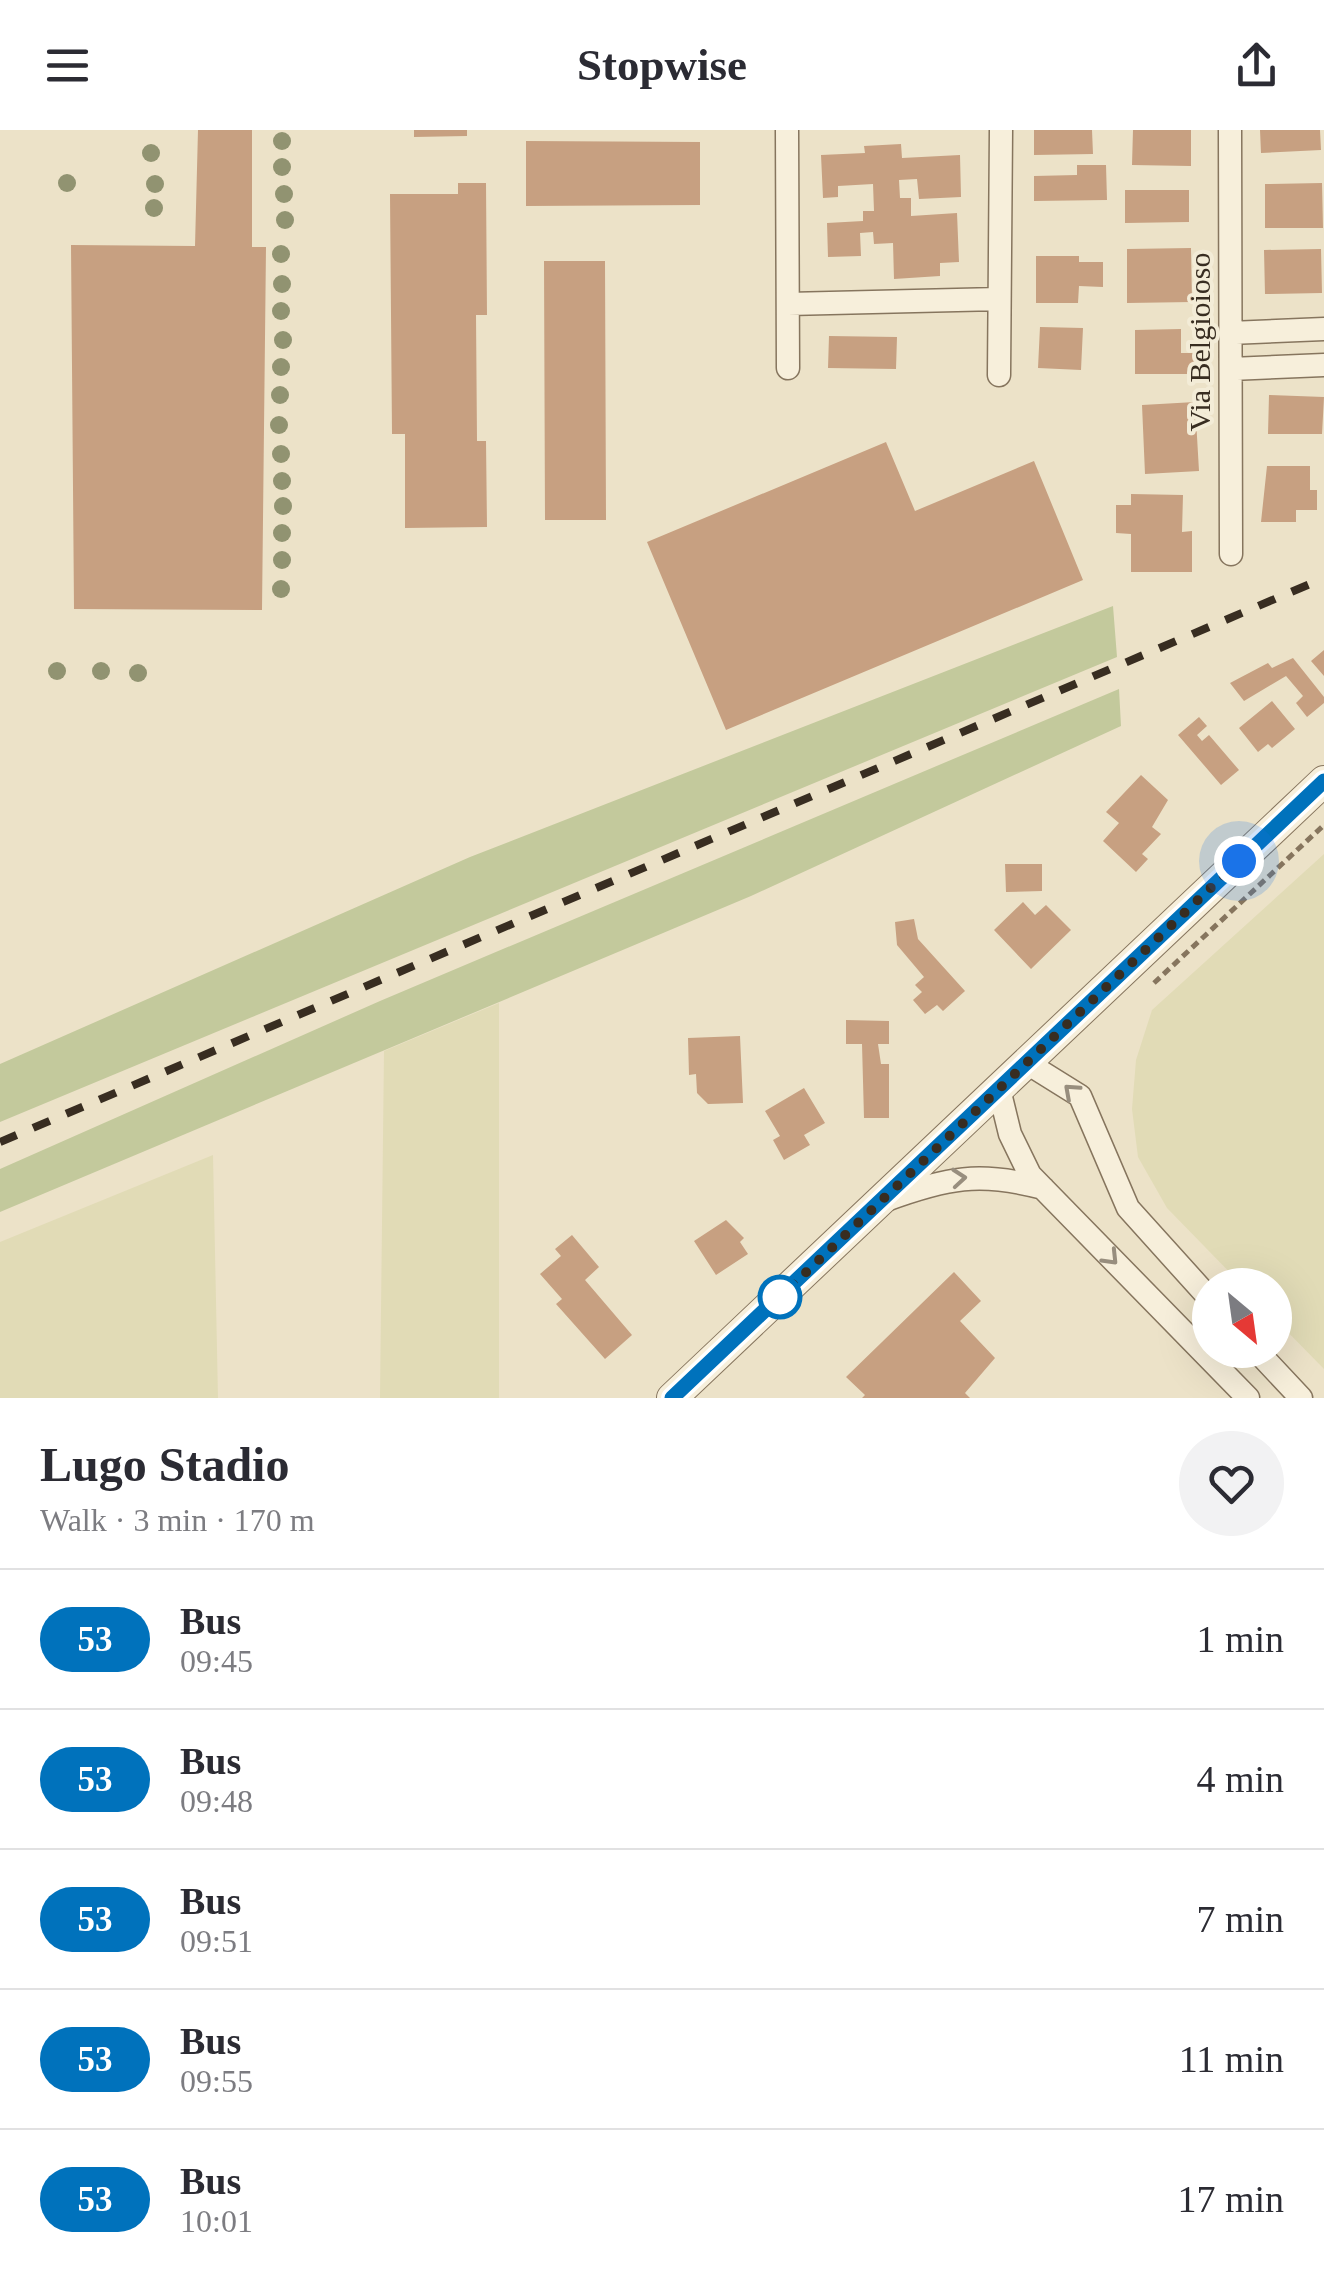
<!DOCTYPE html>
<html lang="en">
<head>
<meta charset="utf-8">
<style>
  :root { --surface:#fff; --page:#f2f2f3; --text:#2b2b33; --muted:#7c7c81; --line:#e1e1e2 }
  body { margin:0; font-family:"Times New Roman",serif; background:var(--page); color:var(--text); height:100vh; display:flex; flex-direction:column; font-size:38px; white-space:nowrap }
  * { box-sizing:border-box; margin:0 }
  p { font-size:32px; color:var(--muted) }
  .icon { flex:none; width:55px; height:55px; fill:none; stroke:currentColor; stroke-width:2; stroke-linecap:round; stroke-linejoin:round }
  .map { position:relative; height:1268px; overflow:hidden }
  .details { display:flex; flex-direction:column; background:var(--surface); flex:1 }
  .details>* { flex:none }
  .badge { padding:0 20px; border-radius:32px; font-size:35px; line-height:65px }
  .needle { width:65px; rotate:151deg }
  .tools { position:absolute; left:1192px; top:1138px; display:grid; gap:20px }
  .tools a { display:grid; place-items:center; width:100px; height:100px; border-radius:50%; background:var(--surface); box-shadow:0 10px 40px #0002; font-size:50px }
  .you { position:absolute; width:50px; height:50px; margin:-25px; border:8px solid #fff; border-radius:50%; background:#1a73e8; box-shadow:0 0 0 15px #1a73e833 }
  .map>.badge { position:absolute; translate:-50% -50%; box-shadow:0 0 0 5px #fff }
  .round { display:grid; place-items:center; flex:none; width:105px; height:105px; border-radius:52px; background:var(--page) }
  .overview { display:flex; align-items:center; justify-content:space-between; height:170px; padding:0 40px }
  h1 { font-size:48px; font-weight:800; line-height:75px }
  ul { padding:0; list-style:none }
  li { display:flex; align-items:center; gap:30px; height:140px; padding:0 40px; border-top:2px solid var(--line) }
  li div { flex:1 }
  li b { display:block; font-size:38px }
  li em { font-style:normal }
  li .badge { min-width:110px; font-weight:700; text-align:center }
  header { display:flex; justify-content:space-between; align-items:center; height:130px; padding:0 40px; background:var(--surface); font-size:45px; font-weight:800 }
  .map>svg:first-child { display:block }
</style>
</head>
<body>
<header><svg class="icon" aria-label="menu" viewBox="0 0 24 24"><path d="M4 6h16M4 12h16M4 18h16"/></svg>Stopwise<svg class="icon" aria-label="share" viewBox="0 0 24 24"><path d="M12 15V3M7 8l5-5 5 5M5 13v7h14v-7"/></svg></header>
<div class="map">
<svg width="1324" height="1268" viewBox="0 0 1324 1268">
  <rect width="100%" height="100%" fill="#ece2c8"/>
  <path fill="#e1dbb6" d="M1324,724v515l-49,-50v-34h-33l-75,-77 -29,-51 -6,-48 4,-49 16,-50z
    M499,873v395h-119l4,-347z
    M213,1025l5,243h-218v-156z"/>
  <path fill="#c3c99c" d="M1113,476l4,51 -1117,465v-58l470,-207z
    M1119,559l2,37 -370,170 -751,316v-43l380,-168z"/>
  <path fill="#c7a081" d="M198,0h54v117h14l-4,363 -188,-1 -3,-364 124,1z
    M414,0h53v6l-53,1z
    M1034,0h58l1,24 -59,1z
    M1133,0h58v36l-59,-1z
    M1260,0h60l1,20 -60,3z
    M526,11l174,1v63l-174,1z
    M901,14l1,14 58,-3 1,42 -42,2 -2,-20 -18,1 1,18h11v18l46,-3 2,49 -19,1v13l-46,3 -1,-36 -19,1 -1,-12 -13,1 1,23 -33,1 -1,-34 36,-2v-10h11l-1,-27 -35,2v11l-15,1 -2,-43 44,-2 -1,-7z
    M1077,35h29l1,35 -73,1v-25l43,-1z
    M458,53h28l1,132h-11l1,126h9l1,86 -82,1v-94h-13l-2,-240h68z
    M1322,53l1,45h-58v-44z
    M1125,60h64v32l-64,1z
    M1191,118l1,54 -65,1v-54z
    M1321,119l1,44 -57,1 -1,-44z
    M1036,126h43v6h24v25l-24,-1 -1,17h-42z
    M544,131h61l1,259h-61z
    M1040,197l43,1 -2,42 -43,-2z
    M1181,199v24h14l1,21h-61v-44z
    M829,206l68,1 -1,32 -68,-1z
    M1269,265l55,2 -2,37h-54z
    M1195,272l4,69 -54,3 -3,-69z
    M886,312l29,69 119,-50 49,119 -357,150 -79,-188z
    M1267,336h43v24h7v20h-21v12h-35z
    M1131,364l52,1 -1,37 10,-1v41h-61v-38l-15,-1v-28h15z
    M1324,520v26l-13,-15z
    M1293,528l31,39v6l-17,14 -11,-14 7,-7 -17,-20 -42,25 -14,-18 38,-20 4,5z
    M1272,571l23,28 -23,19 -4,-4 -10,8 -19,-24z
    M1199,587l8,9 -10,9 5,6 7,-6 30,35 -18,15 -43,-50z
    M1141,645l27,25 -16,27 9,7 -19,20 6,5 -12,13 -33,-31 16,-18 -13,-11z
    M1005,734h37v27l-36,1z
    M1023,772l12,13 11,-10 25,25 -40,39 -37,-39z
    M914,789l4,20 47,52 -22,20 -6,-6 -12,9 -12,-14 9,-8 -7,-7 9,-8 -27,-32 -2,-23z
    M846,890l43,1v23h-11l3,20h8v54h-25l-2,-74h-16z
    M740,906l3,67 -35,1 -11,-11 -1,-19 -7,1 -1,-37z
    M804,958l21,35 -21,12 6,10 -26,15 -11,-20 7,-4 -15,-25z
    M726,1090l18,18 -4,4 8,12 -32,21 -22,-34z
    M572,1105l27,32 -14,13 47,55 -27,24 -49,-55 6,-5 -22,-25 21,-18 -6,-7z
    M954,1142l27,29 -21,20 35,37 -30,35 5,5h-108l3,-3 -19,-18z"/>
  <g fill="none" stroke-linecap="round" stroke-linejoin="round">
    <defs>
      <path id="minor" d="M787,0l1,238
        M1230,0l1,424
        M788,174l211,-5
        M1230,203l94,-4
        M1231,239l93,-4
        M999,245l2,-245
        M1027,933l53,33 48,112 82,91
        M999,959l11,45 20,41 218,223
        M886,1070c60,-22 94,-29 157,-12
        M1256,1220l45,48"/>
      <path id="tertiary" d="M672,1268l652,-617"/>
    </defs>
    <use href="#minor" stroke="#86755e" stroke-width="25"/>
    <use href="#tertiary" stroke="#86755e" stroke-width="32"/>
    <path stroke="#86755e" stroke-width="5" stroke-dasharray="8 5" stroke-linecap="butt" d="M1154,853l170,-158"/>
    <use href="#minor" stroke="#f7efdb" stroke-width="22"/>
    <use href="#tertiary" stroke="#f7efdb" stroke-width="30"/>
    <path stroke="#382d21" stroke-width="8" stroke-dasharray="18 18" stroke-linecap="butt" d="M0,1012l1324,-564"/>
  </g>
  <g fill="#919371">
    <circle cx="282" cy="11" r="9"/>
    <circle cx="151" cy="23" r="9"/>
    <circle cx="282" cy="37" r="9"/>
    <circle cx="67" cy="53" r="9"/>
    <circle cx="155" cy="54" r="9"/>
    <circle cx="284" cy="64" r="9"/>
    <circle cx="154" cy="78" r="9"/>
    <circle cx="285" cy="90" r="9"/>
    <circle cx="281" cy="124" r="9"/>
    <circle cx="282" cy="154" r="9"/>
    <circle cx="281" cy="181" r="9"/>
    <circle cx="283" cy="210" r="9"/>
    <circle cx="281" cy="237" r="9"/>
    <circle cx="280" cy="265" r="9"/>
    <circle cx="279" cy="295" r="9"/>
    <circle cx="281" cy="324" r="9"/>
    <circle cx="282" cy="351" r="9"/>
    <circle cx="283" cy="376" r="9"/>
    <circle cx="282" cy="403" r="9"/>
    <circle cx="282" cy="430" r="9"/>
    <circle cx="281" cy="459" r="9"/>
    <circle cx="57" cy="541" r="9"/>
    <circle cx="101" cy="541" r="9"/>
    <circle cx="138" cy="543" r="9"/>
  </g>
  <defs><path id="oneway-chevron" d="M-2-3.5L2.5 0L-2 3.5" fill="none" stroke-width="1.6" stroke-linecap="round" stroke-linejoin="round" transform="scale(2.5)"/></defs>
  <g stroke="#988e7e">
    <use href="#oneway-chevron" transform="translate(1071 961) rotate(-138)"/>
    <use href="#oneway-chevron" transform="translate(959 1048) rotate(-5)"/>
    <use href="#oneway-chevron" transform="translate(1111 1128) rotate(46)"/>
  </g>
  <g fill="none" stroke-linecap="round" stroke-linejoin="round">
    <defs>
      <path id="line" d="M672,1268l652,-617"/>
    </defs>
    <use href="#line" stroke="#fff" stroke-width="22"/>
    <use href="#line" stroke="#0072bc" stroke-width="15"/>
    <path stroke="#382d21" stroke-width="10" stroke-dasharray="0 18" d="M780,1167l459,-436"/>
  </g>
  <circle fill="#fff" stroke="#0072bc" stroke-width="5" cx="780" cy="1167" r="20"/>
  <g text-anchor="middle" stroke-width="8" stroke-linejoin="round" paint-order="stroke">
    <g font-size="30" fill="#382d21" stroke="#f3ecd7">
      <text transform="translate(1200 212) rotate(-90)" y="10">Via Belgioioso</text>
    </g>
  </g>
</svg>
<div class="tools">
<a><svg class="needle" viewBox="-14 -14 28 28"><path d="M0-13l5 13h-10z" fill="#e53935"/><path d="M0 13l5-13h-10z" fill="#7c7c81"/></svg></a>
</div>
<div class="you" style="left:1239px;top:731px"></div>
</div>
<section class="details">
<div class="overview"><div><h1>Lugo Stadio</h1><p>Walk · 3 min · 170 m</p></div><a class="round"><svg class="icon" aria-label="heart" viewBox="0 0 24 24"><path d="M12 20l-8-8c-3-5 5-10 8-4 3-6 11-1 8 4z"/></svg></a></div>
<ul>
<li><span class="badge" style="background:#0072bc;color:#fff">53</span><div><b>Bus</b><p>09:45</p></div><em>1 min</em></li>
<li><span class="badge" style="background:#0072bc;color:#fff">53</span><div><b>Bus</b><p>09:48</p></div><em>4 min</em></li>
<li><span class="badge" style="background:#0072bc;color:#fff">53</span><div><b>Bus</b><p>09:51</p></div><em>7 min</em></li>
<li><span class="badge" style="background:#0072bc;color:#fff">53</span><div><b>Bus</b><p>09:55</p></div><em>11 min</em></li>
<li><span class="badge" style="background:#0072bc;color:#fff">53</span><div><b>Bus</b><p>10:01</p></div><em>17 min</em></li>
</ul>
</section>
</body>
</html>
